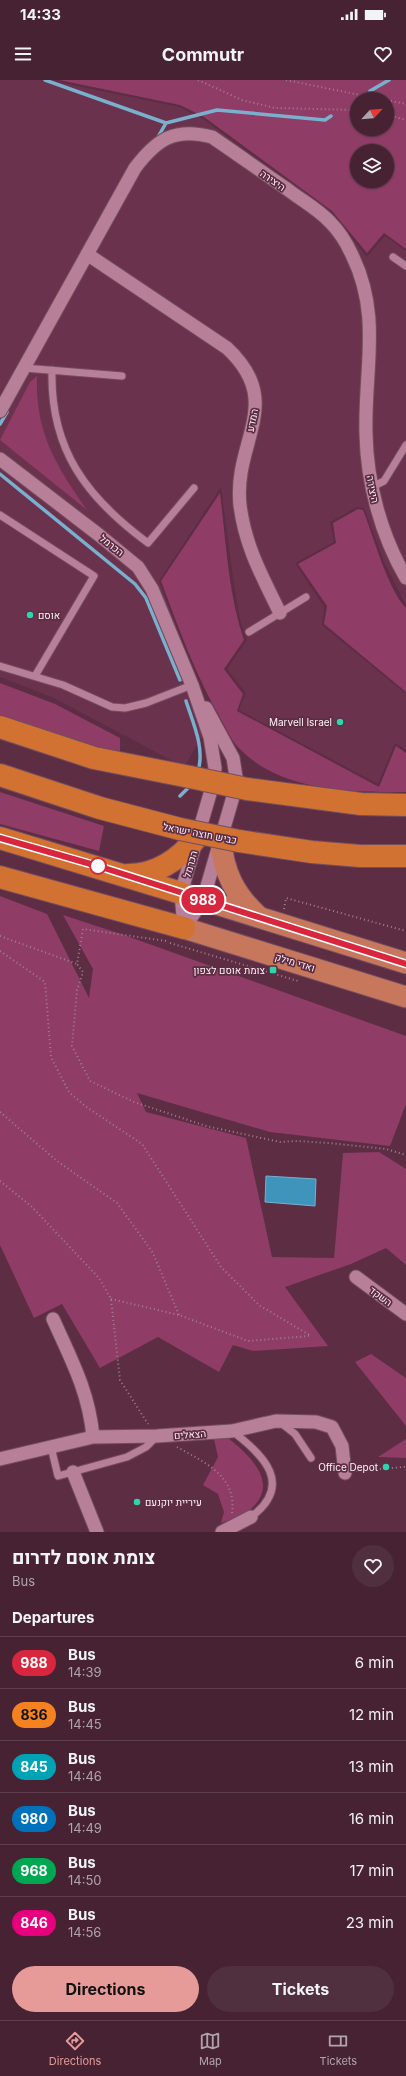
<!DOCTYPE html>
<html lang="en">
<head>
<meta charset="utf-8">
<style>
  :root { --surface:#462233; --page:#502f3f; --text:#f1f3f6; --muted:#b0a4ac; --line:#5e3f4e; --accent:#e69b98 }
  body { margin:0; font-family:Inter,Heebo,sans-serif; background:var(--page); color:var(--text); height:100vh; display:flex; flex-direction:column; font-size:15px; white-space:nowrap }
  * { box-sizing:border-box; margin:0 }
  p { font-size:13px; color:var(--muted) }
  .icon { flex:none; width:22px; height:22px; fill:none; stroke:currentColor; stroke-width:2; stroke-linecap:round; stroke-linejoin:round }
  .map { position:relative; height:1452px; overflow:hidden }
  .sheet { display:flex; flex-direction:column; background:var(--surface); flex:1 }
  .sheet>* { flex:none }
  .badge { padding:0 8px; border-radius:13px; font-size:14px; line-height:26px }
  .needle { width:26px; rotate:64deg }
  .fabs { position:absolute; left:350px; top:12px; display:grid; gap:8px }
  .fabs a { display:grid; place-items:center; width:44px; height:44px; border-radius:50%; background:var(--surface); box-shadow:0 1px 3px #0004,0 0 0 1px var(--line); font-size:20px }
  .map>.badge { position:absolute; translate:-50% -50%; box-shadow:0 0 0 2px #fff }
  h2 { padding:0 12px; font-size:15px; line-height:36px }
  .round { display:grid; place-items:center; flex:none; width:42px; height:42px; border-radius:21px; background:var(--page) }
  .summary { display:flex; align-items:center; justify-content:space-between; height:68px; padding:0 12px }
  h1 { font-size:19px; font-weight:700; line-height:30px }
  .cta { display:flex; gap:8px; margin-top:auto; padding:8px 12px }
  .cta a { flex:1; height:46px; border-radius:24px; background:var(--accent); color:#111; font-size:16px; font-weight:700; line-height:46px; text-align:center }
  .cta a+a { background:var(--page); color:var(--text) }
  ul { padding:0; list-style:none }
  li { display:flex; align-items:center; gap:12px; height:52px; padding:0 12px; border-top:1px solid var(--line) }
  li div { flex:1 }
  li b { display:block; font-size:15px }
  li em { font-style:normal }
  li .badge { min-width:44px; font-weight:700; text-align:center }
  .status { display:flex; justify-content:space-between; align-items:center; height:28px; padding:0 20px; background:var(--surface); direction:ltr }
  .status svg { height:11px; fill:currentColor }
  header { display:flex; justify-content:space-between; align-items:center; height:52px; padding:0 12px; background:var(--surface); font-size:18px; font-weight:700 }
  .menu { display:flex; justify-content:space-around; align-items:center; height:56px; border-top:1px solid var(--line); background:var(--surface); font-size:11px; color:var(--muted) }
  .menu a { display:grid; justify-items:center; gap:2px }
  .menu .on { color:var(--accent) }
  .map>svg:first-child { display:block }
</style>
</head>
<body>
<div class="status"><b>14:33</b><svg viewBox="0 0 49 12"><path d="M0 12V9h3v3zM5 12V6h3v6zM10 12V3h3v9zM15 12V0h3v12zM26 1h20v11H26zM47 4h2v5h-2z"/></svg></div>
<header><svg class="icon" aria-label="menu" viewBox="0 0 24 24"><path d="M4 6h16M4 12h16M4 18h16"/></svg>Commutr<svg class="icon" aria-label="heart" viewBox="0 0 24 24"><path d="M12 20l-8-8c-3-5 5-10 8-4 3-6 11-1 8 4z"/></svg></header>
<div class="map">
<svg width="406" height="1452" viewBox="0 0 406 1452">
  <rect width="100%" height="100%" fill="#5d2d44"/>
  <path fill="#6b324e" d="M0,0h48l131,27 24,12 128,94 36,44 18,-21 21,15v354l-22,-43 -20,-54 -7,-1 -27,15 4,20 -39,21 29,44 -2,18 84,69v56l-11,-7 -17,41 -139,-74 7,-17 -19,-24 20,-29 -7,-20 -7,-43 -12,-90 -62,94 53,139 -28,47 -132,-70 -52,-20z"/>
  <path fill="#8f3c66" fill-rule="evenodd" d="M59,0h347v169l-22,-16 -17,20 -35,-42 -128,-94 -24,-12zM357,19h30v30h-30zM357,71h30v30h-30z
    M37,296c-2,56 19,90 50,134l-87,-70 30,-58z
    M220,413c6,48 8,100 24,147l-20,29 19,25 -6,17 142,76 17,-41 10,7v39c-54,1 -126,-1 -166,-43 -8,-7 -13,-19 -18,-28 -26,-44 -43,-92 -61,-140z
    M358,429l5,1c11,27 24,78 43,98v84l-82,-68 3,-18 -29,-42 38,-21 -3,-20z
    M0,603l55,21 65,34v18l-120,-38z
    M0,712l104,34 -5,25 -99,-27z
    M0,816l47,18 42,84 4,-29 -30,-54 61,20 282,101v68l-16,42 -120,-14 -133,-39 9,19 100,26 26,119 62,1 9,-105 36,-1 27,17v96l-20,-17 -35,16 -66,23 43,59 -75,5 -20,-6 -14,27 -61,-35 -58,31 -38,-64 -28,14 -34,-73z
    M371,1274l35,24v48l-51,-64z
    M228,1358c24,19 54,48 19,74 -7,5 -18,8 -26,11l3,-11 -6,-18 -15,-9 15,-28 -4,-18z
    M406,1359v19l-28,-1z"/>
  <path fill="#3e94bb" stroke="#78b0cd" d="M266,1096l50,3 -1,27 -50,-4z"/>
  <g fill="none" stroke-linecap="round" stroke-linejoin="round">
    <path stroke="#78b0cd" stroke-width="3.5" d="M45,0l121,43
      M370,11l19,-11
      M158,57l8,-14 51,-13 108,10 6,-4
      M0,344l7,-12
      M0,394l135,110 11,14 34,82
      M186,621c7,22 19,47 12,70
      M180,716l10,-10"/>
    <defs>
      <path id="lane" d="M393,177l13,9
        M24,288l98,8
        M52,290c-2,80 35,128 96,173l46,-55
        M372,407l12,-6 22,-36
        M0,435l94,61 -59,100
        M249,552l57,-35
        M0,586l63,19 49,22 13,1 21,-5 46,-18
        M281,1343l14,11 16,24
        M232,1351c32,24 62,54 19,86
        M51,1367l7,29 69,-19 19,-10 11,-11"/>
      <path id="street" d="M87,174l140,94c59,55 6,93 13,157 5,41 22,71 40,108
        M0,331l135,-243c22,-29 40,-41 77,-31 25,17 50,35 75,52 14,11 31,20 43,33 9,9 17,22 22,33 30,61 12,115 14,179 1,49 15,101 40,144
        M0,379l99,76 39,32 14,22 40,96 18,52 5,31 -3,19 -31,106 3,35
        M184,848l19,-28 34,-117 -4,-25 -27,-50
        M356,1197l50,37
        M53,1239c18,40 36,73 40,118
        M0,1379l93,-22 64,-1 75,-5 44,-10 40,1 16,5 10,19 3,27
        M73,1392l24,60
        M222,1452l29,-15"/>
      <path id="primary" d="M221,760c2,32 14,55 37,76
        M181,813l225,70
        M184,848l222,69"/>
      <path id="highway" d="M0,647l94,31 96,19
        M0,695l100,33 80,21
        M247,709l114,15 45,1
        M0,758l181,55
        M239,761l73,11 48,4h46
        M128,795c29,0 52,-16 70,-39
        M0,797l184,51"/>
    </defs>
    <use href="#lane" stroke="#724d60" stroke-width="9"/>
    <use href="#street" stroke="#724d60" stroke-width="15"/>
    <use href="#primary" stroke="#724d60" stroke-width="23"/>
    <use href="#highway" stroke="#724d60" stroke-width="24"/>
    <path stroke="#a1808f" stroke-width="2" stroke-dasharray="1 3" stroke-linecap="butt" d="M198,0l44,20 33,8 82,2
      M286,0l94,19
      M387,20l19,4
      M387,35l19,5
      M284,829l2,-11 120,33
      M0,856l77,28
      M166,861l-83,-12 -6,35 6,8 -6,18 -5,56 18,35 44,21 72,24 74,16 18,-1 31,2 57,6 20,6
      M170,863l128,38
      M0,871l45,31 6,75 18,35 16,14 57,38 79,123 38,38 52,31
      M0,1032l57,49 60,42 36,50 26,62
      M0,1101l31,25 68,72 12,21 9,81 28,44
      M111,1219l68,16 69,26 61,-5
      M177,1367c28,16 60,28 55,67
      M356,1391l48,-4 2,1"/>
    <use href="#lane" stroke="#b87f98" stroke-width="7"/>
    <use href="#street" stroke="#b87f98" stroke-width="13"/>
    <use href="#primary" stroke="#c7775b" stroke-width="21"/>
    <use href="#highway" stroke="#d17232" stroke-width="22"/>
    <defs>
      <path id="highway-bridge" d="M190,697l57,12
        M180,749l59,12"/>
    </defs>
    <use href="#highway-bridge" stroke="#724d60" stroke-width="24" stroke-linecap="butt"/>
    <use href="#highway-bridge" stroke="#d17232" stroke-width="22"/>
  </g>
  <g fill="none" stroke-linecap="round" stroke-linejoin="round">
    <defs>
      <path id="line" d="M0,758l101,29 305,97"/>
    </defs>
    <use href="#line" stroke="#fff" stroke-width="9"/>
    <use href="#line" stroke="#d7263d" stroke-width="6"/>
  </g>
  <g fill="#2cd5ab" stroke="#5d2d44" stroke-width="1.5">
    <circle cx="30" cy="535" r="4"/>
    <circle cx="340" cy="642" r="4"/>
    <rect x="269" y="886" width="8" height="8" rx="2"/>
    <circle cx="386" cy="1387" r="4"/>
    <circle cx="137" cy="1422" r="4"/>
  </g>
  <circle fill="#fff" stroke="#d7263d" stroke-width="2" cx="98" cy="786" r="8"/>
  <g text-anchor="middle" stroke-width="3.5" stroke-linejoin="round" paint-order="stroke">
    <g font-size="10" fill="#fef1f6" stroke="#5d2d44">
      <text transform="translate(273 100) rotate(35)" y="4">היצירה</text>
      <text transform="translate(252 340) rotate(-78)" y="4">המדע</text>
      <text transform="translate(373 409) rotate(79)" y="4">היצירה</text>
      <text transform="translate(112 465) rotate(38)" y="4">הכרמל</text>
      <text transform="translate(200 753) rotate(11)" y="4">כביש חוצה ישראל</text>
      <text transform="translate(190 784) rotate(-74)" y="4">הכרמל</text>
      <text transform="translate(295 882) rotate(17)" y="4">ואדי מילק</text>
      <text transform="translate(381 1216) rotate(36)" y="4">השקד</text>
      <text transform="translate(190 1354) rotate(-4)" y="4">הצאלים</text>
    </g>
    <g font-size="10" fill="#fef1f6" stroke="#5d2d44" text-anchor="end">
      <text x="38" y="539" text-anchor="start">אוסם</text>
      <text x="332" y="646">Marvell Israel</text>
      <text x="265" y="894">צומת אוסם לצפון</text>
      <text x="378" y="1391">Office Depot</text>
      <text x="145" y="1426" text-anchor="start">עיריית יוקנעם</text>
    </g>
  </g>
</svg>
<div class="fabs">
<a><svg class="needle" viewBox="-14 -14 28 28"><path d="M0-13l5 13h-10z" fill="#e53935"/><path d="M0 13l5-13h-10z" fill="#b0a4ac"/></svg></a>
<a><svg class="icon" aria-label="layers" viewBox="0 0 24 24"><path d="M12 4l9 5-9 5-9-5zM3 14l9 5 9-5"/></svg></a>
</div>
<b class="badge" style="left:203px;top:820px;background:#d7263d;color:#fff">988</b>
</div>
<section class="sheet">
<div class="summary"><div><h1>צומת אוסם לדרום</h1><p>Bus</p></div><a class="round"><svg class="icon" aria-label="heart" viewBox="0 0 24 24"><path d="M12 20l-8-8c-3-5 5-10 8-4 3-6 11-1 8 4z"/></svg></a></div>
<h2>Departures</h2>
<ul>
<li><span class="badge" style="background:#d7263d;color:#fff">988</span><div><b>Bus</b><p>14:39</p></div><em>6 min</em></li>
<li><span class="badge" style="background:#f58220;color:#111">836</span><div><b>Bus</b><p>14:45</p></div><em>12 min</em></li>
<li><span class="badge" style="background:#00a3b4;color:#fff">845</span><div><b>Bus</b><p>14:46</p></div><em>13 min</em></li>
<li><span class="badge" style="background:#0072bc;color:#fff">980</span><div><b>Bus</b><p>14:49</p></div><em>16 min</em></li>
<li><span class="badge" style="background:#00a651;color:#fff">968</span><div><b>Bus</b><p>14:50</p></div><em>17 min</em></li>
<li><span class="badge" style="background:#e6007e;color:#fff">846</span><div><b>Bus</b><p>14:56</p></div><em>23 min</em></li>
</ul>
<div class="cta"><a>Directions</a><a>Tickets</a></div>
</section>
<nav class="menu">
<a class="on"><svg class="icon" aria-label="directions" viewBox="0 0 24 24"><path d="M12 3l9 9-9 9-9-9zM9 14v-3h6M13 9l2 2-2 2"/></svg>Directions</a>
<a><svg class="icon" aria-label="map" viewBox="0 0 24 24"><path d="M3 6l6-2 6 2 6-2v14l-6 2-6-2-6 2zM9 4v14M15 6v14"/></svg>Map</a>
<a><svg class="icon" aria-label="tickets" viewBox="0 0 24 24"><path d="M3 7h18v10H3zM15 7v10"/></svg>Tickets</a>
</nav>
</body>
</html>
